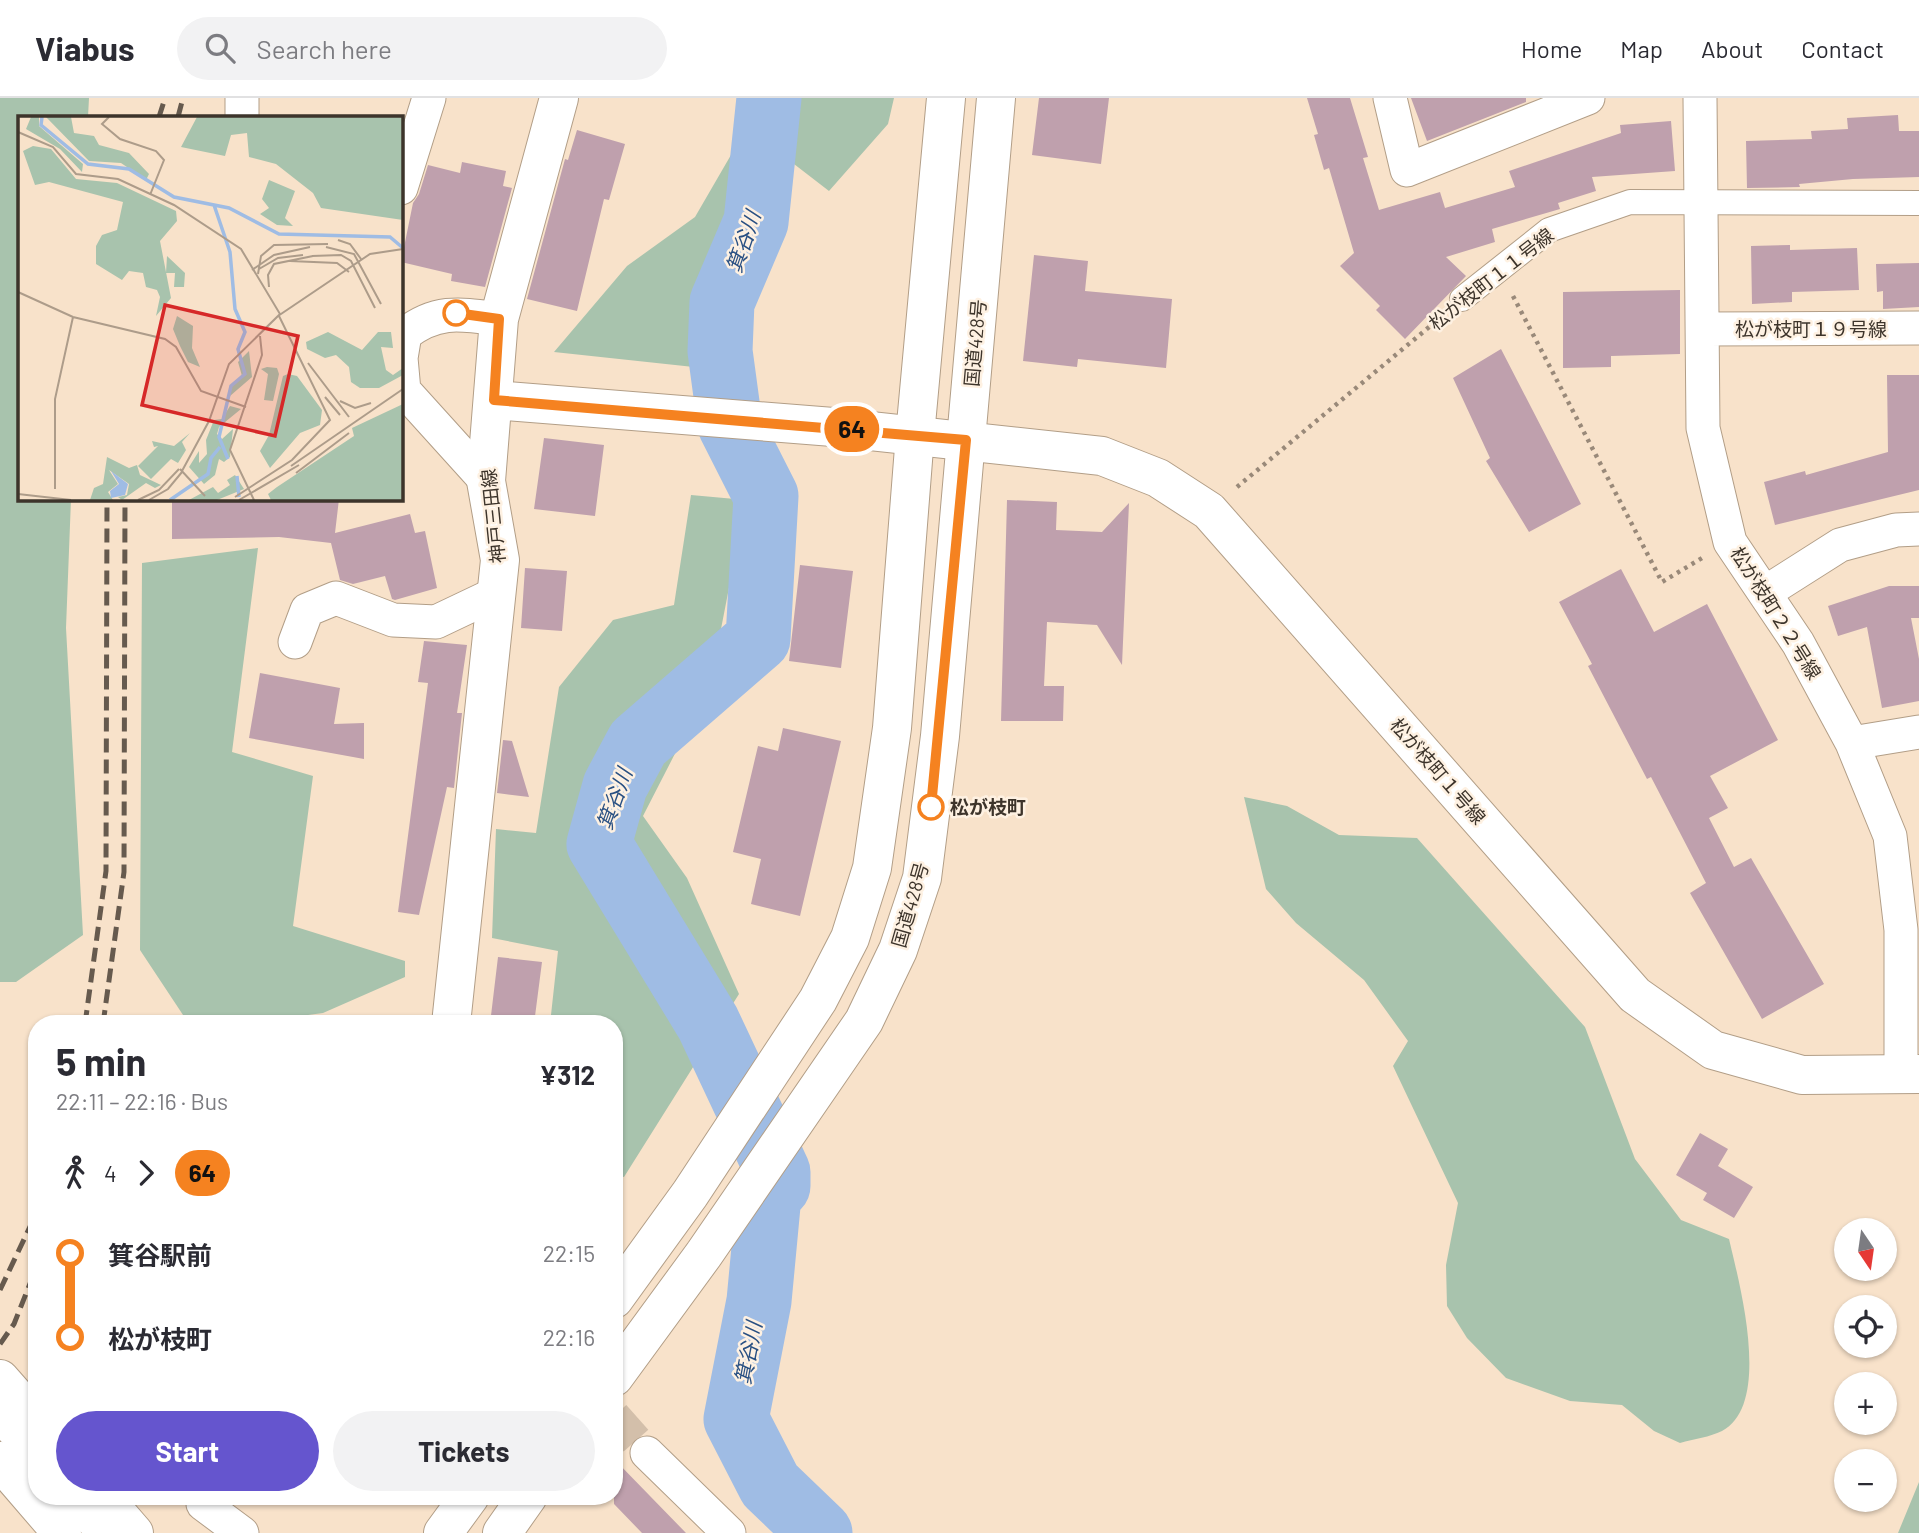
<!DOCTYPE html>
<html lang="en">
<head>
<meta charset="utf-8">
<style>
  :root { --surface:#fff; --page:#f2f2f3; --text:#2b2b33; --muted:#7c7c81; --line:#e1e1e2; --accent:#6555ce }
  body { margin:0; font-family:Barlow,"Noto Sans JP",sans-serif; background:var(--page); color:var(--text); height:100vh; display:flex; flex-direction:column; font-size:26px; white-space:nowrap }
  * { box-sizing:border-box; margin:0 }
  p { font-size:23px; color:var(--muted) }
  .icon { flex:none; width:38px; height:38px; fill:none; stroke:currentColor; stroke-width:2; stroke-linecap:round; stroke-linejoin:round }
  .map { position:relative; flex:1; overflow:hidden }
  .drawer { position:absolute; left:28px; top:917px; width:595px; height:490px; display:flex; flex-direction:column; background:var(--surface); border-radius:28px; box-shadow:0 2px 5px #0004 }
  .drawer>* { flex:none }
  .badge { padding:0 14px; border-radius:23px; font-size:24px; line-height:46px }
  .needle { width:46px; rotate:167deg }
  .buttons { position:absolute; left:1834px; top:1120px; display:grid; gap:14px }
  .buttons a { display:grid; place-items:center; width:63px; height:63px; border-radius:50%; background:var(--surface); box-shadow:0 2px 5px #0004; font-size:35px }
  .map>.badge { position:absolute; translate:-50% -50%; box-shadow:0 0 0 4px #fff }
  .legs { display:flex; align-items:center; gap:10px; height:77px; padding:0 28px; font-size:23px }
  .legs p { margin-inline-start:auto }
  .head { display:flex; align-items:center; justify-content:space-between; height:119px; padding:0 28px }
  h1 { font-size:38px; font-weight:700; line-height:52px }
  .button { display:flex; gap:14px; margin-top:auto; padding:14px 28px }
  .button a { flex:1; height:80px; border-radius:42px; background:var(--accent); color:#fff; font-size:28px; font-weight:700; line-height:80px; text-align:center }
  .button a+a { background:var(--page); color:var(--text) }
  ul { padding:0 28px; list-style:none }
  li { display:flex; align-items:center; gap:24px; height:84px; font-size:26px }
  li i { display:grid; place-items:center; width:10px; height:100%; margin:0 9px; background:currentColor }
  li i::after { content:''; width:18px; height:18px; margin:-9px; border:5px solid; border-radius:50%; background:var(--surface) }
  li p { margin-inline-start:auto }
  li:first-child i { background:linear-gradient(#0000 50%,currentColor 0) }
  li:last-child i { background:linear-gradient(currentColor 50%,#0000 0) }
  header { display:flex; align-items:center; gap:42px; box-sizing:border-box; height:98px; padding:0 35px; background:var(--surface); border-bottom:2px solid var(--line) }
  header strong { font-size:33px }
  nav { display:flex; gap:38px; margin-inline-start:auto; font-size:24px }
  .search { width:490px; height:63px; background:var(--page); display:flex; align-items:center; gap:18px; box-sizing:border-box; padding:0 24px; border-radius:38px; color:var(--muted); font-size:26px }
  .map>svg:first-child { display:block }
</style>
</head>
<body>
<header>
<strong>Viabus</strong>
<div class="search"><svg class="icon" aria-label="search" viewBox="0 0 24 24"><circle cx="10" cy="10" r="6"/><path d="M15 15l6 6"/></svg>Search here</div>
<nav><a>Home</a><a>Map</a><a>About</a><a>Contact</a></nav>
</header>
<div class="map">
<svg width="1919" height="1435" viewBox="0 0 1919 1435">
  <rect width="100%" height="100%" fill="#f8e2ca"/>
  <path fill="#a8c3ad" d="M0,0h89l-1,19h-69v382h52l-5,129 17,307 -67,47h-16z
    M764,0h130l-6,26 -59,67 -48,-37 -35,48 -46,117 3,49 -149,-16 73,-86 68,-49z
    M691,397l55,5 -25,129 28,44 -66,65 -40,78 44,62 52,116 -115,183 -10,-2v-151h-64l8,-73 -66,-13 4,-109 40,4 23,-146 54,-67 61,-15z
    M258,450l-26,204 81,24 -20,150 112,35v16l-82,36 -82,11h-52l-49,-74 2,-387z
    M1244,699l43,9 52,29 78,3 168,189 50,132 46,61 48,19c10,43 44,165 -7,192 -12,6 -28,8 -42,12l-26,-12 -32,-26 -52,-4 -64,-23 -39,-40 -20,-32 -1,-41 12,-62 -65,-137 15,-25 -44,-61 -68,-57 -30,-34z
    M1919,1384v51h-21z"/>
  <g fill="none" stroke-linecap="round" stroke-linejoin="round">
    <path stroke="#9fbce4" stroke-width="65" d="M769,0l-13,124 -34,80 -2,49 10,74 36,71 -8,143 -120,104 -23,43 -16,58 109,179 70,149v14l-9,9 -10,106 -23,118 34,66 50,48"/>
  </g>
  <path fill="#bfa0ad" d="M1039,0h70l-8,66 -69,-9z
    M1307,0h43l18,59 -5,1 16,52 61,-18 5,16 70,-21 -6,-16 112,-38 -1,-8 51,-4 4,50 -83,6 4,14 -38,12 2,6 -68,20 3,13 -49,15 20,19 -61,63 -29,-29 4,-4 -40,-40 14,-13 -25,-85 -5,2 -10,-35 4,-1z
    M1411,0h115v4l-99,39z
    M1898,17l1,16h20v46l-66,2 -54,5 1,3 -53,1 -1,-47 66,-2 -1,-8 37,-2 -1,-11z
    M577,32l48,14 -16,56 -5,-1 -27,112 -50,-12 38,-140 3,1z
    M462,64l44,9 -3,15 9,2 -27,99 -34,-6 1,-7 -51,-12 12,-59 6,-9 9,-29 32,8z
    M1790,147v5l67,-2 2,42 -67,2v10l-40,2 -1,-58z
    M1034,157l54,6 -3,30 87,8 -6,69 -88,-9 -1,8 -54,-6z
    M1919,165v44l-36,2v-18l-6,1 -1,-28z
    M1680,192v64l-69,2v11l-48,1v-76z
    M1501,251l80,155 -52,28 -43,-71 4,-3 -37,-80z
    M1887,277h32v115l-144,35 -11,-43 41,-11 1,4 82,-23z
    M544,340l60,7 -9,71 -61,-7z
    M172,401h167l-4,34 75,-19 5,19 10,-2 12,57 -42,12 -3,-1 -7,-23 -32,8 -13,-4 -9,-37 -52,-6 -107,2z
    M1007,402l50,2 -1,28 46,2 27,-29 -7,162 -25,-40 -50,-3 -3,64h20l-1,35h-62z
    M800,467l53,6 -12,97 -52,-7z
    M525,470l42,3 -5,60 -41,-3z
    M1621,471l33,63 53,-28 71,136 -68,36 18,32 -19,10 25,49 17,-9 73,126 -62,35 -72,-126 16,-10 -55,-106 -4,2 -59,-113 4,-2 -33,-62z
    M1889,488h30v32h-8l8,41v42l-37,7 -15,-81 -29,9 -10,-30z
    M424,543l43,4 -10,68h5l-8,75 -7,-1 -28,128 -21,-3 30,-229 -10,-1z
    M260,575l80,15 -6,36 30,-1v36l-115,-21z
    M783,630l58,13 -41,175 -49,-12 10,-45 -28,-7 25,-106 20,5z
    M503,642l9,1 17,56 -32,-4z
    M498,859l44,5 -8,62h-44z
    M1700,1035l28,16 -10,17 35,21 -19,31 -31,-18 4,-7 -31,-18z
    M614,1361l72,74h-44l-28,-29z"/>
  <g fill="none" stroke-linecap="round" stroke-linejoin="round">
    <path stroke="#d3bfaa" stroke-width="33" stroke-dasharray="33 17" stroke-linecap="butt" d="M614,1318l33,37"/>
    <defs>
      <path id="pedestrian" d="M1462,201l87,-69 81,-28 289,1"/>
      <path id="minor" d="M242,0v19
        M1390,0l17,72 181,-72
        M1700,0l3,330 27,114 68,101 54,100 38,93 11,94v144
        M401,90l28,-90
        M1703,231l216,-1
        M401,289l85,94
        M404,293l-3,-33 4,-24c32,-25 56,-20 94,-15
        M1766,494l74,-47 56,-15 23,-1
        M295,544l12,-32 29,-12 57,22 43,2 61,-29
        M1852,645l67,-11
        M0,1317l37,42
        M647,1355l82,80
        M71,1398l33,37
        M205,1398l-2,8 39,29"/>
      <path id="tertiary" d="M494,302l339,27 269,29 56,22 51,33 426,484 78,55 89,25 117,-1
        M451,926l49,-464 -14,-79 13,-162 60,-221"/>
      <path id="trunk" d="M614,1201l76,-105 128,-194 32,-62 22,-70 20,-140 23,-293 31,-337
        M614,1279l90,-123 160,-233 34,-71 24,-72 18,-142 56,-638
        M443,1435l27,-37
        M502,1435l26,-37"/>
      <path id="motorway" d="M0,1281l37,42
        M0,1363l62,72
        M102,1398l32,37"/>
    </defs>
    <use href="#pedestrian" stroke="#b29e87" stroke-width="26"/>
    <use href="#minor" stroke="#b29e87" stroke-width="35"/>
    <use href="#tertiary" stroke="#b29e87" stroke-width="40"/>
    <use href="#trunk" stroke="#b29e87" stroke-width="40"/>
    <use href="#motorway" stroke="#b29e87" stroke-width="40"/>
    <path stroke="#998979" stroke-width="4.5" stroke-dasharray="3.5 5" stroke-linecap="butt" d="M1513,198l149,286 40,-24
      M1237,389l203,-169"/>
    <use href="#pedestrian" stroke="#fff" stroke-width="24"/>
    <use href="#minor" stroke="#fff" stroke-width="33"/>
    <use href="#tertiary" stroke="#fff" stroke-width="38"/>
    <use href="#trunk" stroke="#fff" stroke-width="38"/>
    <use href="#motorway" stroke="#fff" stroke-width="38"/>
    <path stroke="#665a4e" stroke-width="5" stroke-dasharray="14 7" stroke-linecap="butt" d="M159,19l6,-19
      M178,19l5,-19
      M85,926l21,-153 1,-372
      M103,926l21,-152 1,-373
      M0,1192l37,-78
      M0,1246l14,-20 23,-58"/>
  </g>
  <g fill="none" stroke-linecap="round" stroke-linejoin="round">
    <defs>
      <path id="line-1" d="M456,215l43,6 -5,81 472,40 -35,367"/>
    </defs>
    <use href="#line-1" stroke="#fff" stroke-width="16"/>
    <use href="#line-1" stroke="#f58220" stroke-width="10"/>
  </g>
  <g fill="#fff" stroke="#f58220" stroke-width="3.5">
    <circle cx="456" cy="215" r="12"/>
    <circle cx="931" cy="709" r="12"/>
  </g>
  <g text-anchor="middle" stroke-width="5" stroke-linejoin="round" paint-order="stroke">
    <g font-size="19" fill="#3d342b" stroke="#fef1e2">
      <text transform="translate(1491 181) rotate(-38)" y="7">松が枝町１１号線</text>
      <text x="1811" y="238">松が枝町１９号線</text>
      <text transform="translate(975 245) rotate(-85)" y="7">国道428号</text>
      <text transform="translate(493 418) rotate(-96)" y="7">神戸三田線</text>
      <text transform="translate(1776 515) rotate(58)" y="7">松が枝町２２号線</text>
      <text transform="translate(1438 673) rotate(49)" y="7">松が枝町１号線</text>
      <text transform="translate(910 807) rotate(-74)" y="7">国道428号</text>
    </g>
    <g font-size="19" font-weight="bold" fill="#3d342b" stroke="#fef1e2" text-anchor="start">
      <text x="950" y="716">松が枝町</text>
    </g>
    <g font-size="21" font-style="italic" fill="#295083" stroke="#fef1e2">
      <text transform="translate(744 144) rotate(-71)" y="7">箕谷川</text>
      <text transform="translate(615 701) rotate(-70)" y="7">箕谷川</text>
      <text transform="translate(749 1255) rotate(-79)" y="7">箕谷川</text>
    </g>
  </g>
  <g transform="translate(18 18)">
    <rect width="385" height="385" fill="#f8e2ca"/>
    <path d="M13,1h8v9l44,38 -1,8 -22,-23 -34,-20zM28,1h25l3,16 20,3 5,9 30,8 20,21 -3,6 -25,-17 -32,-2zM179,1h206v103l-82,-12 -8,-15 -37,-29 -27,-7 -2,-24 -16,2 -6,21 -44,-9zM15,30l18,3 25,30 41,4 59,28 1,10 -17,20 11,57 -15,18 4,-19 -3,-7 -11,-3 -3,-14 -14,-2 -7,9 -26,-16v-18l6,-11 15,-5 6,-28 -74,-20 -14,3 -12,-34zM251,64l26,11 -10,27 8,8 -16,-1 -17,-11 9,-6 -7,-9zM149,140l18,17 -1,14h-10l1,-14h-9zM159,200l16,10 -1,22 8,19 -12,-5 -8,-16 -7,-17zM310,216l34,18 16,-18h13l2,16 -12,-1 5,23 7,5 10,-7v7l-24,13h-19l-9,-6 -2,-15 -13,-12 -11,3 -18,-9 -1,-7zM231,235l3,26 -22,19 2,-12 10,-8 -4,-14zM249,251l10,1 2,6 -6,27 -9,-1 4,-26 -7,-5zM270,258l9,2 25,34 -2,15 -20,8 -30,35 -10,-17 9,-16 14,-59zM385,288v96h-132l-3,-6 9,-7 77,-51 -2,-8zM212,290l11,3 -22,18 -2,7 5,5 11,-10 -3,28 -6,5 -5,-3 -4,16 -11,9 -15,-17 10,-16v12l8,-9 -1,-14 8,-20 8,-1zM172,317l-8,9 4,8 -8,13 -7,-4 -20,20 -13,-13 20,-20 -4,1 -2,-6 22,5zM89,341l22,11 8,-3 3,10 21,10 -6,3 -9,-5 -24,17 -4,-3 9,-2 2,-11 -20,-14 9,14 -10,8 5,8h-23l4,-12 9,-4zM217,359l9,14 -27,11h-28l24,-13 5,6 12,-8 -3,-5z" fill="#a8c3ad"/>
    <path d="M93,355l17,13 -3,11 -14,3 -1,-7 9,-7z" fill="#9fbce4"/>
    <path fill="none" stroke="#9fbce4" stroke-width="3.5" d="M24,1l-1,8 47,39 41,5 45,28 55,11 50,26 111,3 13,11M196,89l16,47 5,57 10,23 -7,17 7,25 -14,12 -12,51 9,22M219,360l2,21M152,384l38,-26 3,-16 9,-11"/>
    <path fill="none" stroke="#ad9c8a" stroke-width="2" d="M91,1l-7,7 18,15 36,12 8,9 -14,35M0,16l35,15 23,27 42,5 56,26 67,44 39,65 -51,50 -20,57 -27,50M320,124l12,4 11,15M308,131l28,7 27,50M294,140l29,-1 10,6 24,47M272,145l47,2 12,9M241,153l19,-11 25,-3M234,154l22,-15 36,-8M240,158l3,-18 13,-11 54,-1M251,171l-1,-12 6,-11 39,-8M0,176l55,25 92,22 11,8 25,44 45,16M260,200l92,-62 33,-5M290,247l41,54M307,281l15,18M322,285l15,7 16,-5M273,350l112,-77M162,353l25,27M278,357l53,-40M37,373v-90l18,-82M0,378l53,6M217,381l57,-37 38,-40 -51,-104M120,384l21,-10 20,-21M131,384l19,-11 14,-17M221,384l60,-35M236,384l-24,-50 32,-95 -2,-19"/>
    <path fill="#d62828" fill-opacity="0.15" stroke="#d62828" stroke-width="3.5" d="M147,189l133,31 -23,100 -133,-31z"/>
    <rect width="385" height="385" fill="none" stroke="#3d342b" stroke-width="3.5"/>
  </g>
</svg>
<div class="buttons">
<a><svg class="needle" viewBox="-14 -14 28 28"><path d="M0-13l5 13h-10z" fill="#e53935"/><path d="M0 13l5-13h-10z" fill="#7c7c81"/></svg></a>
<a><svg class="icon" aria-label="locate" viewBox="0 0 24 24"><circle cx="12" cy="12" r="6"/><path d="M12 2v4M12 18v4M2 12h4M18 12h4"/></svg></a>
<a>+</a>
<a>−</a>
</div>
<b class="badge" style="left:852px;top:331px;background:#f58220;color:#111">64</b>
<section class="drawer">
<div class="head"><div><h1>5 min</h1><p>22:11 – 22:16 · Bus</p></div><b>¥312</b></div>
<div class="legs"><svg class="icon" aria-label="walk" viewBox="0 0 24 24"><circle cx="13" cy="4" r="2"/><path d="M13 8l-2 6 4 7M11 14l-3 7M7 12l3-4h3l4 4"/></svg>4<svg class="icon" aria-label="forward" viewBox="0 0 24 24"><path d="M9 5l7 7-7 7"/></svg><b class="badge" style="background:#f58220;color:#111">64</b></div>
<ul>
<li><i style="color:#f58220"></i><b>箕谷駅前</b><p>22:15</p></li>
<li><i style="color:#f58220"></i><b>松が枝町</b><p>22:16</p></li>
</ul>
<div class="button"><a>Start</a><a>Tickets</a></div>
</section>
</div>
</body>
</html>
